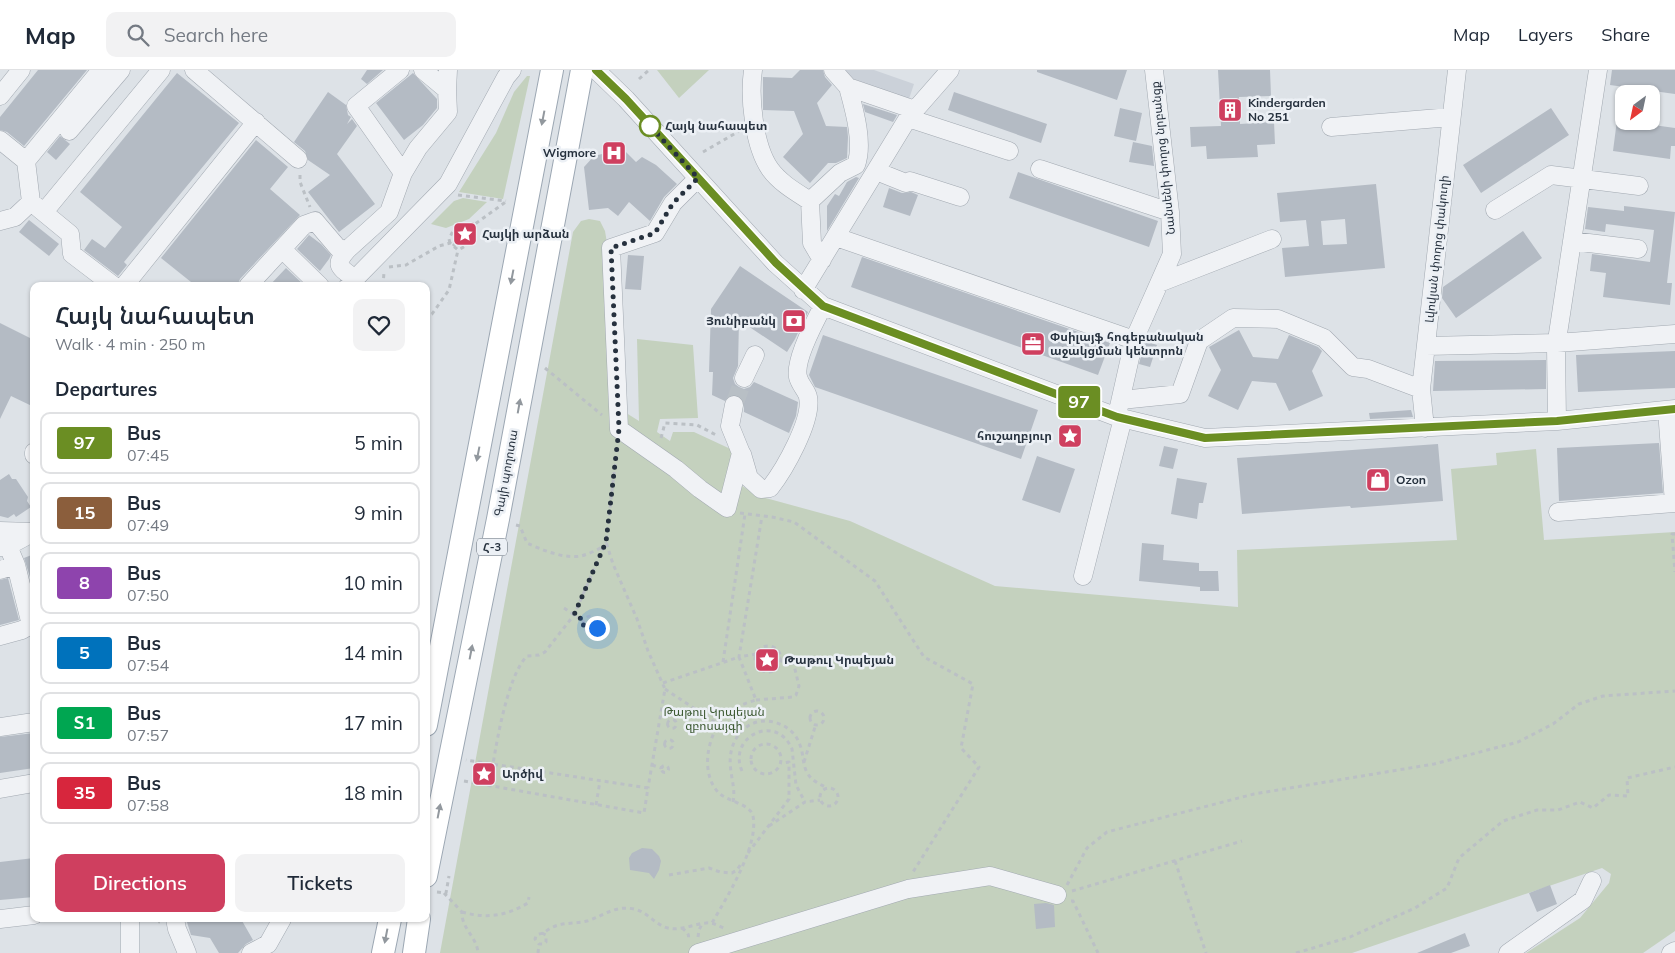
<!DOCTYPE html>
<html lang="en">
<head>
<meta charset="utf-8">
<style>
  :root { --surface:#fff; --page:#f2f2f3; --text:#1f2937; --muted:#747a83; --line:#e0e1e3; --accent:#cf3f5f }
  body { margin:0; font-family:Mulish,"Noto Sans Armenian",sans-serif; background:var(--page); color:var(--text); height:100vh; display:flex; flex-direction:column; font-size:19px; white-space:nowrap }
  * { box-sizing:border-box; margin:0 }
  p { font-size:16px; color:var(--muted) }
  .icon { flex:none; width:28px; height:28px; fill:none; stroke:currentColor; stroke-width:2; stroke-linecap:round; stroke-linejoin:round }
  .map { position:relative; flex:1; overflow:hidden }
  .details { position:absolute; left:30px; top:212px; width:400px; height:640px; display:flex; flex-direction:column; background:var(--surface); border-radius:10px; box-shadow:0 1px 4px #0004 }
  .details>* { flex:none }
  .badge { padding:0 10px; border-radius:4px; font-size:18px; line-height:32px }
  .needle { width:32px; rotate:213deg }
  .controls { position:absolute; left:1615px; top:15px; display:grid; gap:10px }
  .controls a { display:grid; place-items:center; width:45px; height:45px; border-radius:10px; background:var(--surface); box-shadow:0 1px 4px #0004; font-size:25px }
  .you { position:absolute; width:25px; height:25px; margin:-12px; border:4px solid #fff; border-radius:50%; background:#1a73e8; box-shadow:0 0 0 8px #1a73e833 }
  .map>.badge { position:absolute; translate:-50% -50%; box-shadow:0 0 0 2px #fff }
  h2 { padding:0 25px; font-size:19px; line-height:45px }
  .round { display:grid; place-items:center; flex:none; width:52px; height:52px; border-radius:10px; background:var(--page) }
  .overview { display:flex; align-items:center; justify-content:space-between; height:85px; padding:0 25px }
  h1 { font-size:24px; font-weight:600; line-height:38px }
  .button { display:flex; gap:10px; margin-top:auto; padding:10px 25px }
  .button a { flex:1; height:58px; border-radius:10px; background:var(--accent); color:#fff; font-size:20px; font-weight:600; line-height:58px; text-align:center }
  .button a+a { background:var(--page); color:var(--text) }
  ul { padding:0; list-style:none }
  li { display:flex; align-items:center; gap:15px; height:62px; margin:0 10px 8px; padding:0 15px; border:2px solid var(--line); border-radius:10px }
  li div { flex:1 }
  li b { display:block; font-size:19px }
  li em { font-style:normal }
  li .badge { min-width:55px; font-weight:700; text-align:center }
  header { display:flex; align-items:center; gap:30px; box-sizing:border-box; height:70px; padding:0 25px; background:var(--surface); border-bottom:1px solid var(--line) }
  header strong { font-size:24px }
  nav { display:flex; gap:28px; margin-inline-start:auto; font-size:18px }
  .search { width:350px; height:45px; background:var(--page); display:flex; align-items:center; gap:12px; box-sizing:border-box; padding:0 18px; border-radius:10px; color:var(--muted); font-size:19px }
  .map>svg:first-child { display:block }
</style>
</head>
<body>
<header>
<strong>Map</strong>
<div class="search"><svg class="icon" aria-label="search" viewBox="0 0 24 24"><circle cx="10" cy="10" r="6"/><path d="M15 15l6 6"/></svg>Search here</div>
<nav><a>Map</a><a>Layers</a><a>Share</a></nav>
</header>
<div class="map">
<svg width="1675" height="883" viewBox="0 0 1675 883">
  <rect width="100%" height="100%" fill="#dde2e7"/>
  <path fill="#cbd1d9" d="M843,0h31l40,14 -5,15 -67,-24z"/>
  <path fill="#c4d1be" d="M657,0h52l-30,28z
    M527,6h3l-27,123 -44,-7 37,-59 18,-41z
    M463,128l24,4 -18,17 -23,9 -15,-4 23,-23z
    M589,149l11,2 5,10 2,12 8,163 24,15 -2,-82 56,6 5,73 -38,1 -3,13 13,9 3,-9h21l43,20 -7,26 28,18 92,25 145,65 243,21 -1,-57 220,-10 -6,-71 46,-4 -1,-12 40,-4 8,91 131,-8v399l-32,22h-117l54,-35 29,-35 2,-9 -9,-6 -250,85h-912l133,-721 8,-11z"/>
  <path fill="#b4bbc4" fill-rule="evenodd" d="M38,0h49l-63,76 -17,-14 -7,-2v-13z
    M367,0h16l-16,14 -6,-5z
    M800,0h23l2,7 7,8 -15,18 9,23 21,1 1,10 -1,21 -11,5h-8l-18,20 -27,-26 20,-23 -9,-23 -31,-1v-33l29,1z
    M1037,0h90l-10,30 -80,-28z
    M1218,0h52l1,26 -32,1 1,27 34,-2 1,22 -18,1 1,12 -51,2 -1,-13 -15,1 -1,-20 31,-1z
    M1612,0h63v24l-65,-9z
    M177,3l62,50 -115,139 3,3 -9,11 -34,-26 8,-11 13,9 17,-21 -42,-35z
    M413,3l24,26v9l-14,17 -19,15 -28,-37z
    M328,22l18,13 2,10 3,2 -4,7 5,-5 5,7 -20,28 38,50 -36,28 -31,-40 22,-17 -22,-15 -3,-9 -11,-9z
    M954,22l93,32 -6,19 -93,-33z
    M863,34l34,11 -1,2 -3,5 -28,-10z
    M1120,38l22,5 -6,28 -22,-5z
    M1551,38l18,27 -88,58 -18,-28z
    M1617,50l58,8v18h-4l-1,13 -57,-8z
    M60,66l10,8 -14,16 -9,-8z
    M256,70l32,27 -18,22 30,26 -60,64 -3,7h-41l-35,-28z
    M1133,72l19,4 2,20 -25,-4z
    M612,75l9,2 15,15 6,-5 14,8 21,19 -13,13 -14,24 -21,-19 -11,14 -10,-8 -19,2 -5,-43 10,-11 8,-2z
    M1018,102l140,49 -9,26 -140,-49z
    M856,107l3,1 -32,53v-25l8,-12 4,2 8,-14z
    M1376,114l9,84 -100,9 -3,-29 27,-2 -3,-26 -26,2 -3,-29zM1345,149l2,25 -24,1 -2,-24z
    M889,118l13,5 9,-1 7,3 -8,21 -27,-9z
    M1624,136l51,6 -8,71h5l-2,22 -67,-8 3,-24 -16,-2 2,-17 58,8 4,-32 -48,-6 -1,8 -20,-3 3,-22 36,4z
    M29,150l30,24 -10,12 -30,-24z
    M1523,161l19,27 -86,60 -14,-20 1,-11z
    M309,165l12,9 10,11 -2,4 -9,12 -23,-22z
    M628,185l16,1 -3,34 -16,-1z
    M862,187l248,86 -12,32 -247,-88z
    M740,196l68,46 -13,27 -8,13 -48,-32 -1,46 -5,12 2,6 4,3 5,2 6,-2 4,-5 44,20 -2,14 -7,17 -45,-21v-10l-3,-5 -5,-2h-5l-6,6 -13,-6 1,-23h-4l2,-63z
    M286,198l19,18h-36z
    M0,253l34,17v67l-23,-11 -11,23z
    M1239,260l14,27 25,2 11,-24 29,12 4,4 -10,20 11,25 -34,15 -13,-28 -24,-2 -14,29 -30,-14 13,-26 -12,-23z
    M823,265l215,75 -17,49 -206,-72 -6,-12z
    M1145,271l12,4 -7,22 -11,-3z
    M1675,281v37l-97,4 -2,-37z
    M1546,290v29l-113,2 2,-30z
    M1411,340l2,7 -43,2 -1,-6z
    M1659,373l4,50 -104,8 -2,-53z
    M1438,374l5,57 -92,7 -1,-2 -108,8 -5,-56z
    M1164,376l14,3 -5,20 -14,-3z
    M1037,386l38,13 -15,44 -38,-13z
    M9,404l3,5h4l12,18 -1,4 4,6 -15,10 -2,-3 -6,4 -8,-2v-36z
    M1177,408l30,5 -4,20h-4l-2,16 -26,-5z
    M1142,473l22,2 -1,15 36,3v8h19l1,20h-19v-4l-61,-6z
    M34,484v36l-10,-32z
    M8,508l11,42 -19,5v-45z
    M34,663v35l-34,5v-36z
    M642,778l10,1 7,7 2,5 -2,9 -5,9 -5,-6 -19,-3 -1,-12 3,-5z
    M34,788v39l-34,3v-38z
    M1550,815l7,19 -20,8 -8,-19z
    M1046,833l8,2 1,22 -19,2 -2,-25z
    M186,849h55l12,21 -7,4 -8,9h-19l-9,-15 -19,-3z
    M1465,863l5,13 -19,7h-34z"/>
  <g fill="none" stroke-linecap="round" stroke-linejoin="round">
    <path stroke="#b8bfc5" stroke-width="18" stroke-dasharray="18 9" stroke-linecap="butt" d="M734,335l10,-27"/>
    <defs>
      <path id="minor" d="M101,0l-75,91 5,41 39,32 2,20 42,32
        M194,0l104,89
        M400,0l-44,36 47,67
        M423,0l24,20
        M596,0l30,29 149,164 48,43 294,111 88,21 352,-17 118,-12
        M753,0c-4,28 1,76 17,99 10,14 26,23 40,32l2,42 10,17
        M833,0l15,17 67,23
        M0,26l21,-26
        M908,48l101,33
        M1331,57l120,-10
        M69,61l52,-61
        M0,70l26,21
        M1040,99l130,43
        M876,101l30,12 4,-2 50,16
        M698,108l-25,25 -18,30 -44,15 8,181 57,40 24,20 27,19 14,-55 -11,-27 4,-21
        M810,131l30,-28 16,-8c8,-22 -2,-56 -8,-78
        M1495,140l56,-35 88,11
        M44,142l117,-142
        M0,151l15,-4 16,-15
        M836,167l298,103
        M1572,171l66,8
        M282,179l38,37
        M347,180c-14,16 -7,17 8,29
        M1159,213l113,-44
        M124,216l132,-164
        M248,216l56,-61 11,-4 23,27 9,2 42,-38 14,-39 15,-25 30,-36 -1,-22 1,-20
        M348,216l100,-102 58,-107 6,-7
        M803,220l105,-172 42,-48
        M1426,276l131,-3 118,-9
        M744,308l11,-23
        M1121,330l59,-6 19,-53 34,-23 45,1 46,19 29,29 15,2 53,20
        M1118,341l16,-71 38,-86 -2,-42 -16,-142
        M1557,351l-1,-74 42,-277
        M1425,358l-4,-39 36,-319
        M34,382v3
        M742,384l7,24 12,11 9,-1c14,-18 43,-68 38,-91 -1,-6 -8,-12 -10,-20 -4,-16 17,-56 25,-71
        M1558,442l116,-9 -7,-93
        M0,461l32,1
        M0,477l8,-1 26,-14
        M0,500l16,-5
        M1083,506l40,-158
        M0,566l22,-6 7,-4 1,-5 -14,-56 -8,-19
        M0,657l34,-5
        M0,719l34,-6
        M0,849l34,-4
        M130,849v34
        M175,849l2,10 10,24
        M251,883l17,-9 14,-25
        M698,883l210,-64 82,-13 67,19
        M1508,883l75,-53 9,-19
        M1671,883l4,-2"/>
      <path id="major" d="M426,655l126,-655
        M426,806l72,-357 84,-449
        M383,883l7,-34
        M414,883l5,-34"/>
    </defs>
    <use href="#minor" stroke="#a2a9b1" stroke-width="19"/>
    <use href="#major" stroke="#9ca7b3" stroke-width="24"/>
    <path stroke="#bbc0c5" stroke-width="3" stroke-dasharray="4 4" stroke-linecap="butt" d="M639,9l10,-9
      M703,82l38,-22
      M300,105v7l10,25
      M458,125l48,6
      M450,173l-1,-4 4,-8 12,-7h10c1,15 -5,20 -17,26
      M453,176l22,-22 32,-23
      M389,197l17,-2 33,-19 11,-3 8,7 -9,40 -17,24 -6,2
      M383,216l1,-14
      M545,298l57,47
      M661,368l4,-15 32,2 19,10
      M617,378l-11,94 7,22 24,55 11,32 17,38 -17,99
      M740,443l32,4 22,5 81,59 49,76 49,27 -12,64 18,19 -66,105
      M516,455l4,1 7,17c15,7 37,16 54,13 8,-2 16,-6 23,-10
      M1675,464h-3l3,38
      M564,538l19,13
      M583 554a8 8 0 1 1 16 0a8 8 0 1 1-16 0Z
      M755 589a13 13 0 1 1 26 0a13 13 0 1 1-26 0Z
      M756,584l-17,3 23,-141
      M723,592l22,-148
      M663,613l76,-26 17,43c-10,3 -19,6 -28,13 -19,17 -29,56 -11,78 9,11 33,12 36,25 6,30 -26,81 -41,107
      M665,619l54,36
      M756,630l37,-3 3,-2 3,-9 -6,-25 -13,-3
      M810 648a7 7 0 1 1 14 0a7 7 0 1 1-14 0Z
      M667.5 654a4.5 4.5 0 1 1 9 0a4.5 4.5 0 1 1-9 0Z
      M664.5 674a4.5 4.5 0 1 1 9 0a4.5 4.5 0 1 1-9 0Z
      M751 689a15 15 0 1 1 30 0a15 15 0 1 1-30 0Z
      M804,692l12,-38
      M652,695l9,3
      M661.5 699a3.5 3.5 0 1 1 7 0a3.5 3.5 0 1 1-7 0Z
      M742,701c-15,-34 34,-59 50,-22l4,36 9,17
      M464,711l180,32 4,-25 -182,-28
      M490,715c4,-30 16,-108 37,-129l12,-1 6,-3 29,-37 32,-73
      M820 727a9 9 0 1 1 18 0a9 9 0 1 1-18 0Z
      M733,732c4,-18 -8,-35 0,-57 4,-11 13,-20 24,-23 17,-4 37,5 43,23 4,10 2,20 8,29 4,7 12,10 19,14
      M596,735l4,-24
      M769,756l36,-24 15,-2
      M748,783l41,-54v-37l-8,1
      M1175,791l31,92
      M669,805l40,-7 11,4 12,1 5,-3 4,-6
      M1067,815l20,-37 20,-16 147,-38 180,-30 84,-22 35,-18 26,-20 24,-8 72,-5
      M1072,821l170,-50
      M437,822l9,1 3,-17
      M444,823l18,19c-1,16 15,25 16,41
      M1071,831h2l25,52
      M462,842c25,7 44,4 66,-9l1,-6
      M151,849l9,3
      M682,858c5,4 8,6 6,13
      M542,863l4,2v7l-3,2h-4l-4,-5 1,-3c2,-2 4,-2 7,-3 3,-1 6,-5 10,-6 11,-5 23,-3 34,-6 17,-5 27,-16 47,-12 14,3 21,16 34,19 12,3 26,-4 38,-5 7,-1 12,3 18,5
      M698,867l1,-7 3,-6
      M538,883l1,-9
      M1296,883l54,-16 65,-29 32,-20 12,-30 44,-37 34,-11h21l22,-8 13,6 16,-13 19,1 -1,-18 48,-11"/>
    <use href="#minor" stroke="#f0f2f5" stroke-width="18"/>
    <use href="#major" stroke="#fff" stroke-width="22"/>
  </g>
  <defs><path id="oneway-solid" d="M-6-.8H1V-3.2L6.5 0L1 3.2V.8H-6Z" transform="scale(1.25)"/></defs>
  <g fill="#92989e">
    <use href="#oneway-solid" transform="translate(543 48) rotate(101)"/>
    <use href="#oneway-solid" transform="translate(512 207) rotate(101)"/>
    <use href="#oneway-solid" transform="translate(519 336) rotate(-80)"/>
    <use href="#oneway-solid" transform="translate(478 384) rotate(101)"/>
    <use href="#oneway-solid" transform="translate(471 582) rotate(-79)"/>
    <use href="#oneway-solid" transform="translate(439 741) rotate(-79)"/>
    <use href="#oneway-solid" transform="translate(386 866) rotate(101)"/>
  </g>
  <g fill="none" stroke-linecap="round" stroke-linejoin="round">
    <defs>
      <path id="line" d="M596,0l30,29 150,164 47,43 294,111 88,21 352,-17 118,-12"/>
    </defs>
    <use href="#line" stroke="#fff" stroke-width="11"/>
    <use href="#line" stroke="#6b8e23" stroke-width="8"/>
    <path stroke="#26313e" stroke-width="5" stroke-dasharray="0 9" d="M597,558l-6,4c-6,-2 -9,-6 -7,-12l-10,-5 32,-73 13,-113 -8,-181 44,-15 18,-30 25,-25 -48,-52"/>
  </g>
  <defs>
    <symbol id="building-square" viewBox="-11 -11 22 22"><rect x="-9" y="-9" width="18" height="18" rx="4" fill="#cf3f5f" stroke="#ecf0f5"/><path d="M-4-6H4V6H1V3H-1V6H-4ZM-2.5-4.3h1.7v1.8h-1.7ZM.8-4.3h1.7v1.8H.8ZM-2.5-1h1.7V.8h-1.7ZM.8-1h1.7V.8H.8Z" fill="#fff"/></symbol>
    <symbol id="hospital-square" viewBox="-11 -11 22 22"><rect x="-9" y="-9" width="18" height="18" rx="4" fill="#cf3f5f" stroke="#ecf0f5"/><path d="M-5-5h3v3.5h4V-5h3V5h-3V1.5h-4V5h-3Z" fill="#fff"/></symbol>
    <symbol id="sight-square" viewBox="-11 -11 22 22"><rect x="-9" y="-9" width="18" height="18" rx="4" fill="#cf3f5f" stroke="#ecf0f5"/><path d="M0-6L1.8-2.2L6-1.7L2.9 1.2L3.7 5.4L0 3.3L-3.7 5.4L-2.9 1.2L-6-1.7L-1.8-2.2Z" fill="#fff"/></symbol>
    <symbol id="bank-square" viewBox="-11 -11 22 22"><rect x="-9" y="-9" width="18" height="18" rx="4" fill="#cf3f5f" stroke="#ecf0f5"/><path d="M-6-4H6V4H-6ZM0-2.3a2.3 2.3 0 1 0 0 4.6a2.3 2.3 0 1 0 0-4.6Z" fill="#fff"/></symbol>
    <symbol id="office-square" viewBox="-11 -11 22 22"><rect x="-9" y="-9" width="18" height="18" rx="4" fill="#cf3f5f" stroke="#ecf0f5"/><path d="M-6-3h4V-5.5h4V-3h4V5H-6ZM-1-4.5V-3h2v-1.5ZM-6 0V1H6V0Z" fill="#fff"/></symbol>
    <symbol id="shop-square" viewBox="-11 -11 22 22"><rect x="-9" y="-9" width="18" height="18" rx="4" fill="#cf3f5f" stroke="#ecf0f5"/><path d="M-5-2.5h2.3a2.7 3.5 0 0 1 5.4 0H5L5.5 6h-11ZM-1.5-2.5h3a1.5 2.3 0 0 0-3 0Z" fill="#fff"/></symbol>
  </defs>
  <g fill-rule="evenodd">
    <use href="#building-square" x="1216" y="26" width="28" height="28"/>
    <use href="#hospital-square" x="600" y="69" width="28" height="28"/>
    <use href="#sight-square" x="451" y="150" width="28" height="28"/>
    <use href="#bank-square" x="780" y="237" width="28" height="28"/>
    <use href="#office-square" x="1019" y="260" width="28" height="28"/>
    <use href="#sight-square" x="1056" y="352" width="28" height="28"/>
    <use href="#shop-square" x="1364" y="396" width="28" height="28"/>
    <use href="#sight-square" x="753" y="576" width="28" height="28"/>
    <use href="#sight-square" x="470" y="690" width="28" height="28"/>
  </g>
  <circle fill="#fff" stroke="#6b8e23" stroke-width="2.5" cx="650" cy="56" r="10"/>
  <g text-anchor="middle" stroke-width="5" stroke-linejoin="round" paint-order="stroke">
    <rect fill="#ecf0f5" stroke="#616a75" stroke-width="1" x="477" y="468.5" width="30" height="17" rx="4"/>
    <g font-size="11" font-weight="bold" fill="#26313e">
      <text x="492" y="481">Հ-3</text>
    </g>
    <g font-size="12" font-weight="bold" fill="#26313e" stroke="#ecf0f5" text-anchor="start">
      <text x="1248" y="37">Kindergarden<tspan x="1248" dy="14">No 251</tspan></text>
      <text x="596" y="87" text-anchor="end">Wigmore</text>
      <text x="482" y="168">Հայկի արձան</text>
      <text x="776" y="255" text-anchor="end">Յունիբանկ</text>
      <text x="1050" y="271">Փսիլայֆ հոգեբանական<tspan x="1050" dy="14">աջակցման կենտրոն</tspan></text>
      <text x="1052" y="370" text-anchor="end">հուշաղբյուր</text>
      <text x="1396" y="414">Ozon</text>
      <text x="784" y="594">Թաթուլ Կրպեյան</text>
      <text x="502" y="708">Արծիվ</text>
    </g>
    <g font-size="12" font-weight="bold" fill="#26313e" stroke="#ecf0f5" text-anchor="start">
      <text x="665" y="60">Հայկ նահապետ</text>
    </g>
    <g font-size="12" fill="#26313e" stroke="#ecf0f5">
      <text transform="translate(1163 88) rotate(-96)" y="4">Նանսենի փողոց նրբանցք</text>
      <text transform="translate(1437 179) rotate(-84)" y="4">Լվովյան փողոց փակուղի</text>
      <text transform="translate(506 403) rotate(-80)" y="4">Գայի պողոտա</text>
    </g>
    <g font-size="12" fill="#3d5a33" stroke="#ecf0f5">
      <text x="714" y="646">Թաթուլ Կրպեյան<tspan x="714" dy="14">զբոսայգի</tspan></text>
    </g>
  </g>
</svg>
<div class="controls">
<a><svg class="needle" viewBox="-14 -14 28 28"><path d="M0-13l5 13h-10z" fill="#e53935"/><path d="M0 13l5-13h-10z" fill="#747a83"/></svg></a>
</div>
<div class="you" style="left:597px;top:558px"></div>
<b class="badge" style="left:1079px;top:332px;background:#6b8e23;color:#fff">97</b>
<section class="details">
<div class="overview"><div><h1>Հայկ նահապետ</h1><p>Walk · 4 min · 250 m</p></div><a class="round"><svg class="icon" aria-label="heart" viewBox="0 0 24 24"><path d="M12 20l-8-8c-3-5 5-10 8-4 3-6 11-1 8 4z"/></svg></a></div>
<h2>Departures</h2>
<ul>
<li><span class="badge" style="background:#6b8e23;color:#fff">97</span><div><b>Bus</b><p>07:45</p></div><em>5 min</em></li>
<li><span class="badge" style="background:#8b5e3c;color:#fff">15</span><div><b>Bus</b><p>07:49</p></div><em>9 min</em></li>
<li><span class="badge" style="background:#8e44ad;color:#fff">8</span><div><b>Bus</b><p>07:50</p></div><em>10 min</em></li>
<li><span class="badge" style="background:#0072bc;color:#fff">5</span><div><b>Bus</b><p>07:54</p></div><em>14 min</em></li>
<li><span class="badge" style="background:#00a651;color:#fff">Տ1</span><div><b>Bus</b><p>07:57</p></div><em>17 min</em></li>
<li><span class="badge" style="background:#d7263d;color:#fff">35</span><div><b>Bus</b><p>07:58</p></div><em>18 min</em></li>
</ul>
<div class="button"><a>Directions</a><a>Tickets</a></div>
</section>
</div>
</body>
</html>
